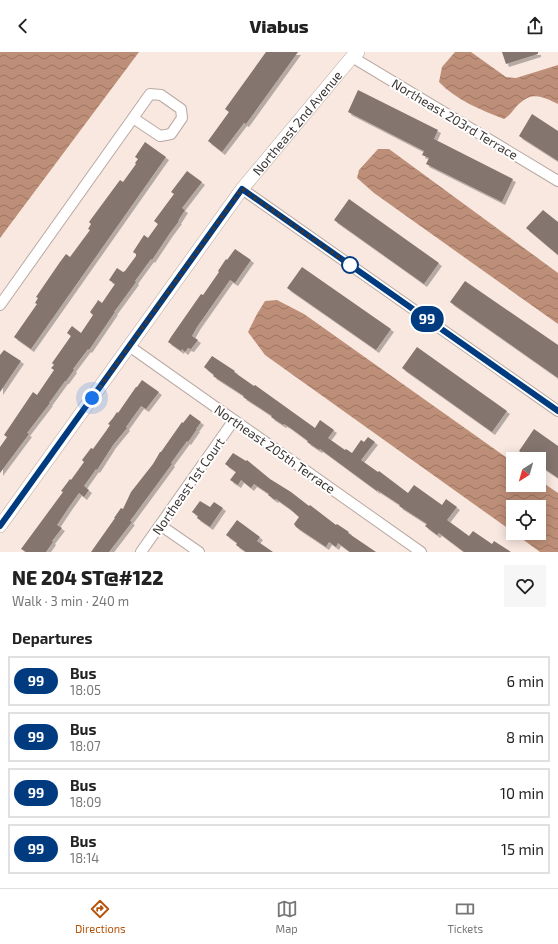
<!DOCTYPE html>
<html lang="en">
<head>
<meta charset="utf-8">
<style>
  :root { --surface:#fff; --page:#f6f6f6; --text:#222; --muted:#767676; --line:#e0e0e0; --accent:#b45309 }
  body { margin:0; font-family:"Exo 2",sans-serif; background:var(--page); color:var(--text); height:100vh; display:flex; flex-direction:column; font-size:15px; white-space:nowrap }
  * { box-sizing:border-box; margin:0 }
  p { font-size:13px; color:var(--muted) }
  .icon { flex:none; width:22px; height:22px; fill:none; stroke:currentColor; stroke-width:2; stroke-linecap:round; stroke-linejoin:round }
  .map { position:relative; height:500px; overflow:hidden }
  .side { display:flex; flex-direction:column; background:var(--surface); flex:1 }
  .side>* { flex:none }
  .badge { padding:0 8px; border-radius:13px; font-size:14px; line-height:26px }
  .needle { width:26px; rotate:217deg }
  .fabs { position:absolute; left:506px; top:400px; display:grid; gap:8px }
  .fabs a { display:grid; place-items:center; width:40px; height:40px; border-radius:0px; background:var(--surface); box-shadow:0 2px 10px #0003; font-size:20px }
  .you { position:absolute; width:20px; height:20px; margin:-10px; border:3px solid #fff; border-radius:50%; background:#1a73e8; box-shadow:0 0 0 6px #1a73e833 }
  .map>.badge { position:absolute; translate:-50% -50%; box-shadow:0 0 0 2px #fff }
  h2 { padding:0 12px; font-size:15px; line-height:36px }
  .round { display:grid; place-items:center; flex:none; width:42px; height:42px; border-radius:0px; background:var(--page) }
  .summary { display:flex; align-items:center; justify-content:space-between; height:68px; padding:0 12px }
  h1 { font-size:19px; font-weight:800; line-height:30px }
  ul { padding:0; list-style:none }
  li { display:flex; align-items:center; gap:12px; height:50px; margin:0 8px 6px; padding:0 4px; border:2px solid var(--line); border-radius:0px }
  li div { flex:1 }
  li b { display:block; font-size:15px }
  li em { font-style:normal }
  li .badge { min-width:44px; font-weight:700; text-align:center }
  header { display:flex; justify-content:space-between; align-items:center; height:52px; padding:0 12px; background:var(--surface); font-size:18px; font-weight:800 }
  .tab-bar { display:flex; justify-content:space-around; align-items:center; height:56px; border-top:1px solid var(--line); background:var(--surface); font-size:11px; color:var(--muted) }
  .tab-bar a { display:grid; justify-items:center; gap:2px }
  .tab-bar .selected { color:var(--accent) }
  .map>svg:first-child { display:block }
</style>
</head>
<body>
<header><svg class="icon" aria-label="back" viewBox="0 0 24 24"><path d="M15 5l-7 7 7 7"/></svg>Viabus<svg class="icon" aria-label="share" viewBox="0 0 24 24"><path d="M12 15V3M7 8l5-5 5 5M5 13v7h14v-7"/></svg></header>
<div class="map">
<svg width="558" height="500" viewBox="0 0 558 500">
  <defs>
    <pattern id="water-waves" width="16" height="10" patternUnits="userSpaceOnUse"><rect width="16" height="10" fill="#be8f78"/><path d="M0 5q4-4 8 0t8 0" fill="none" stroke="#9c7663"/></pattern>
    <filter id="shadow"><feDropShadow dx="3" dy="3" stdDeviation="0" flood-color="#0004"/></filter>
  </defs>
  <rect width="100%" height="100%" fill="#f8e8e0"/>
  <path fill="url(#water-waves)" d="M0,0h139l-139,186z
    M455,0h16l35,25 10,1 42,-13v39c-14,-7 -25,-13 -38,-1 -7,6 -8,11 -16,16 -23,-9 -48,-19 -65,-37l3,-15z
    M378,97h11l169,124v51l-184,-131 -17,-15 2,-8z
    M277,248l27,14 209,148v23h26v-5l19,13v59h-18l-26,-19h25v-26h-26v25l-248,-177 -17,-23 9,-18 8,-13z"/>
  <path fill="#84756e" filter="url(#shadow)" d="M266,0h32l-52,72 -2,-1 -22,29 -14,-11 21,-29 -4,-3z
    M502,0h36v2l-32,10z
    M358,38l80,40 -4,9 79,40 -11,23 -76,-38 3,-6 -7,-3 2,-4 -76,-39z
    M532,62l26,17v30l-39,-25z
    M145,90l21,15 -135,192 -17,-12 23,-33 -2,-1 3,-5 -2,-1 24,-35 6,-8 4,3 20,-27 -2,-1 3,-5 -2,-2 31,-42 3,2 13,-18 -1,-1 3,-4 -3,-2z
    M187,119l15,11 -20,26 3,2 -7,11h1l-9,12 -18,27 -1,-1 -16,22 1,1 -22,30h1l-26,38 -1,-1 -15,20 1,1 -8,11h-1l-16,22h1l-23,30 2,1 -29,39v-26l7,-10 -3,-2 29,-43 4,3 17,-25 -3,-2 3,-3 -2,-2 19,-27 -4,-3 2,-3 3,-4 9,7 12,-18 -3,-3 7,-10 1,-2 4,3 13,-19 -6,-4 8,-12 6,4 2,-1 11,-15v-2l-3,-2 11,-17 4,3 10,-14 -4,-3 20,-27 -3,-2z
    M349,147l90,64 -15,21 -90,-64z
    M543,158l15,12v33l-32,-27z
    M235,197l16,11 -16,23 -5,-3 -33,47 -5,9 6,4 -7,9 -3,-1 -3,4 -3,-3 -1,2 -13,-9 3,-5 30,-43 2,1 16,-23 -1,-1 8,-12 1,1z
    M302,215l89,62 -15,21 -89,-62z
    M465,229l93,64v33l-108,-76z
    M417,295l90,64 -15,21 -90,-64z
    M4,298l17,11 -21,31v-37z
    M212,304l23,15 -1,1 20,14 1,-1 60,43 5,-8 14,10 -6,8 17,12 1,-1 6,4 9,-13 3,2 4,-5 7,5 -14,18 17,12 1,-1 29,22 6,-8 28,20 4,-6 11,8 -10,13 22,16 4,-5 19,13 2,-3 17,11h-47l-25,-19 -2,2 -12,-9 2,-2 -28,-18 1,-1 -23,-15v1l-57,-42 -1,1 -12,-8 1,-1 -19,-14 -5,-3 -1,1 -12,-8 1,-1 -29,-19 1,-1 -31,-20 1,-1 -10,-8z
    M142,328l17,12 -13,17 -5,-3 -15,21 1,1 -14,17 -16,25 -1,-1 -12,17 5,4 -5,7 -5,-4 -10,14 -12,18 5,3 -10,13 1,1 -7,10h-20l-5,-3 42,-57 -2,-1 9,-12 1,1 13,-18 -2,-2 9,-12 2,1 13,-18 4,-6 -2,-1 5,-6 4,-6 1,1 18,-26h1z
    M190,362l11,8 -5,7h1l-9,13 -1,-1 -16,22 1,1 -3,4 -39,53 2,1 -23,30h-18l24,-34h-1l7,-10 2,1 8,-17 22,-28 7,-12h1l21,-30 1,1z
    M534,377l24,17v32l-19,-13v-6h-8l-12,-8z
    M233,401l13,8 1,-1 23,19 21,13 18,14 1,-1 26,20 1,-1 12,8 -1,1 28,19h-26l-12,-9 -2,4 -7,-5 -3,5 -30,-20 -2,-3 5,-7 -9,-8 -14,-10 -1,1 -7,-5 1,-1 -15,-10 -3,4 -10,-8 -3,5 -8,-5 6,-8 -11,-8z
    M200,449l10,6 4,-5 9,6 -13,19 -13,-9 1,-2 -6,-4z
    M237,468l23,17 -3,4 16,11h-27l-10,-7 1,-2 -11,-8z"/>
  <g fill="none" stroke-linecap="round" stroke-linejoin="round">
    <defs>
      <path id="minor" d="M352,5l206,124
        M242,137l316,222
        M0,253l133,-187 17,-24 11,1 20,14 1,9 -11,16 -11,2 -27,-18
        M129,294l292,206
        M160,473l39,27
        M141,500l93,-132"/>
      <g id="tertiary">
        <path id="s1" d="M0,474l242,-337 110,-132 6,-5"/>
      </g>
    </defs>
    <use href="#minor" stroke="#b9a9a2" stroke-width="12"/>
    <use href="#tertiary" stroke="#b9a9a2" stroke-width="14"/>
    <use href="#minor" stroke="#fff" stroke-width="10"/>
    <use href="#tertiary" stroke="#fff" stroke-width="13"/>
  </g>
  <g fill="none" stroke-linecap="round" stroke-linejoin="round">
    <defs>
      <path id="line" d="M0,474l242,-337 316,222"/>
    </defs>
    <use href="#line" stroke="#fff" stroke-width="9"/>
    <use href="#line" stroke="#003b80" stroke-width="6"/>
    <path stroke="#3d3734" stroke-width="4" stroke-dasharray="0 7.2" d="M92,346l150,-209 108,76"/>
  </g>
  <circle fill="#fff" stroke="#003b80" stroke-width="2" cx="350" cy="213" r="8"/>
  <g text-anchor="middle" stroke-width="4" stroke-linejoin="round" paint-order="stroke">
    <g font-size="13" fill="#3d3734" stroke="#fff">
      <text transform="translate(455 67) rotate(31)" y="5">Northeast 203rd Terrace</text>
      <text dy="5" stroke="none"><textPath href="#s1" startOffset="501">Northeast 2nd Avenue</textPath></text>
      <text transform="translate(275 397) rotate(35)" y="5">Northeast 205th Terrace</text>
      <text transform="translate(188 434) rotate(-55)" y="5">Northeast 1st Court</text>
    </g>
  </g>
</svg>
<div class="fabs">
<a><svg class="needle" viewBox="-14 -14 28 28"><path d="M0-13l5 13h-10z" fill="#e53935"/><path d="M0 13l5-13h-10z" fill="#767676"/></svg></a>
<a><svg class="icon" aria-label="locate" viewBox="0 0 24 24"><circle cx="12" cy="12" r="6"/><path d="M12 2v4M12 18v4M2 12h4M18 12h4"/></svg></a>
</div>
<div class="you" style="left:92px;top:346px"></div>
<b class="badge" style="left:427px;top:267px;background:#003b80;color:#fff">99</b>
</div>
<section class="side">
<div class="summary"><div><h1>NE 204 ST@#122</h1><p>Walk · 3 min · 240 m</p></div><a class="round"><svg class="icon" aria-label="heart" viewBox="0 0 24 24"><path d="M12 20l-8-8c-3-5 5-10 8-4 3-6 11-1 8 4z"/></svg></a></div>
<h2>Departures</h2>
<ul>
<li><span class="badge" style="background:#003b80;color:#fff">99</span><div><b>Bus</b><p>18:05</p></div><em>6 min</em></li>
<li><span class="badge" style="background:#003b80;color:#fff">99</span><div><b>Bus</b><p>18:07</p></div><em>8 min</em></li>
<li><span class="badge" style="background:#003b80;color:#fff">99</span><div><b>Bus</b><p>18:09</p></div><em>10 min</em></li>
<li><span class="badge" style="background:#003b80;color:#fff">99</span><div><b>Bus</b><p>18:14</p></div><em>15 min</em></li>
</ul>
</section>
<nav class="tab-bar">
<a class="selected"><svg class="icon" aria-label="directions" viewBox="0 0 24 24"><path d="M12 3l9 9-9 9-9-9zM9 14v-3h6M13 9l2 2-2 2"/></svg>Directions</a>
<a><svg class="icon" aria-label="map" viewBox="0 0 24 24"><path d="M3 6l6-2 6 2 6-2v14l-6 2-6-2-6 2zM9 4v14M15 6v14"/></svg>Map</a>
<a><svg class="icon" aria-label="tickets" viewBox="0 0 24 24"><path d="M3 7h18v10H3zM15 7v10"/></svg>Tickets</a>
</nav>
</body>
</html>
